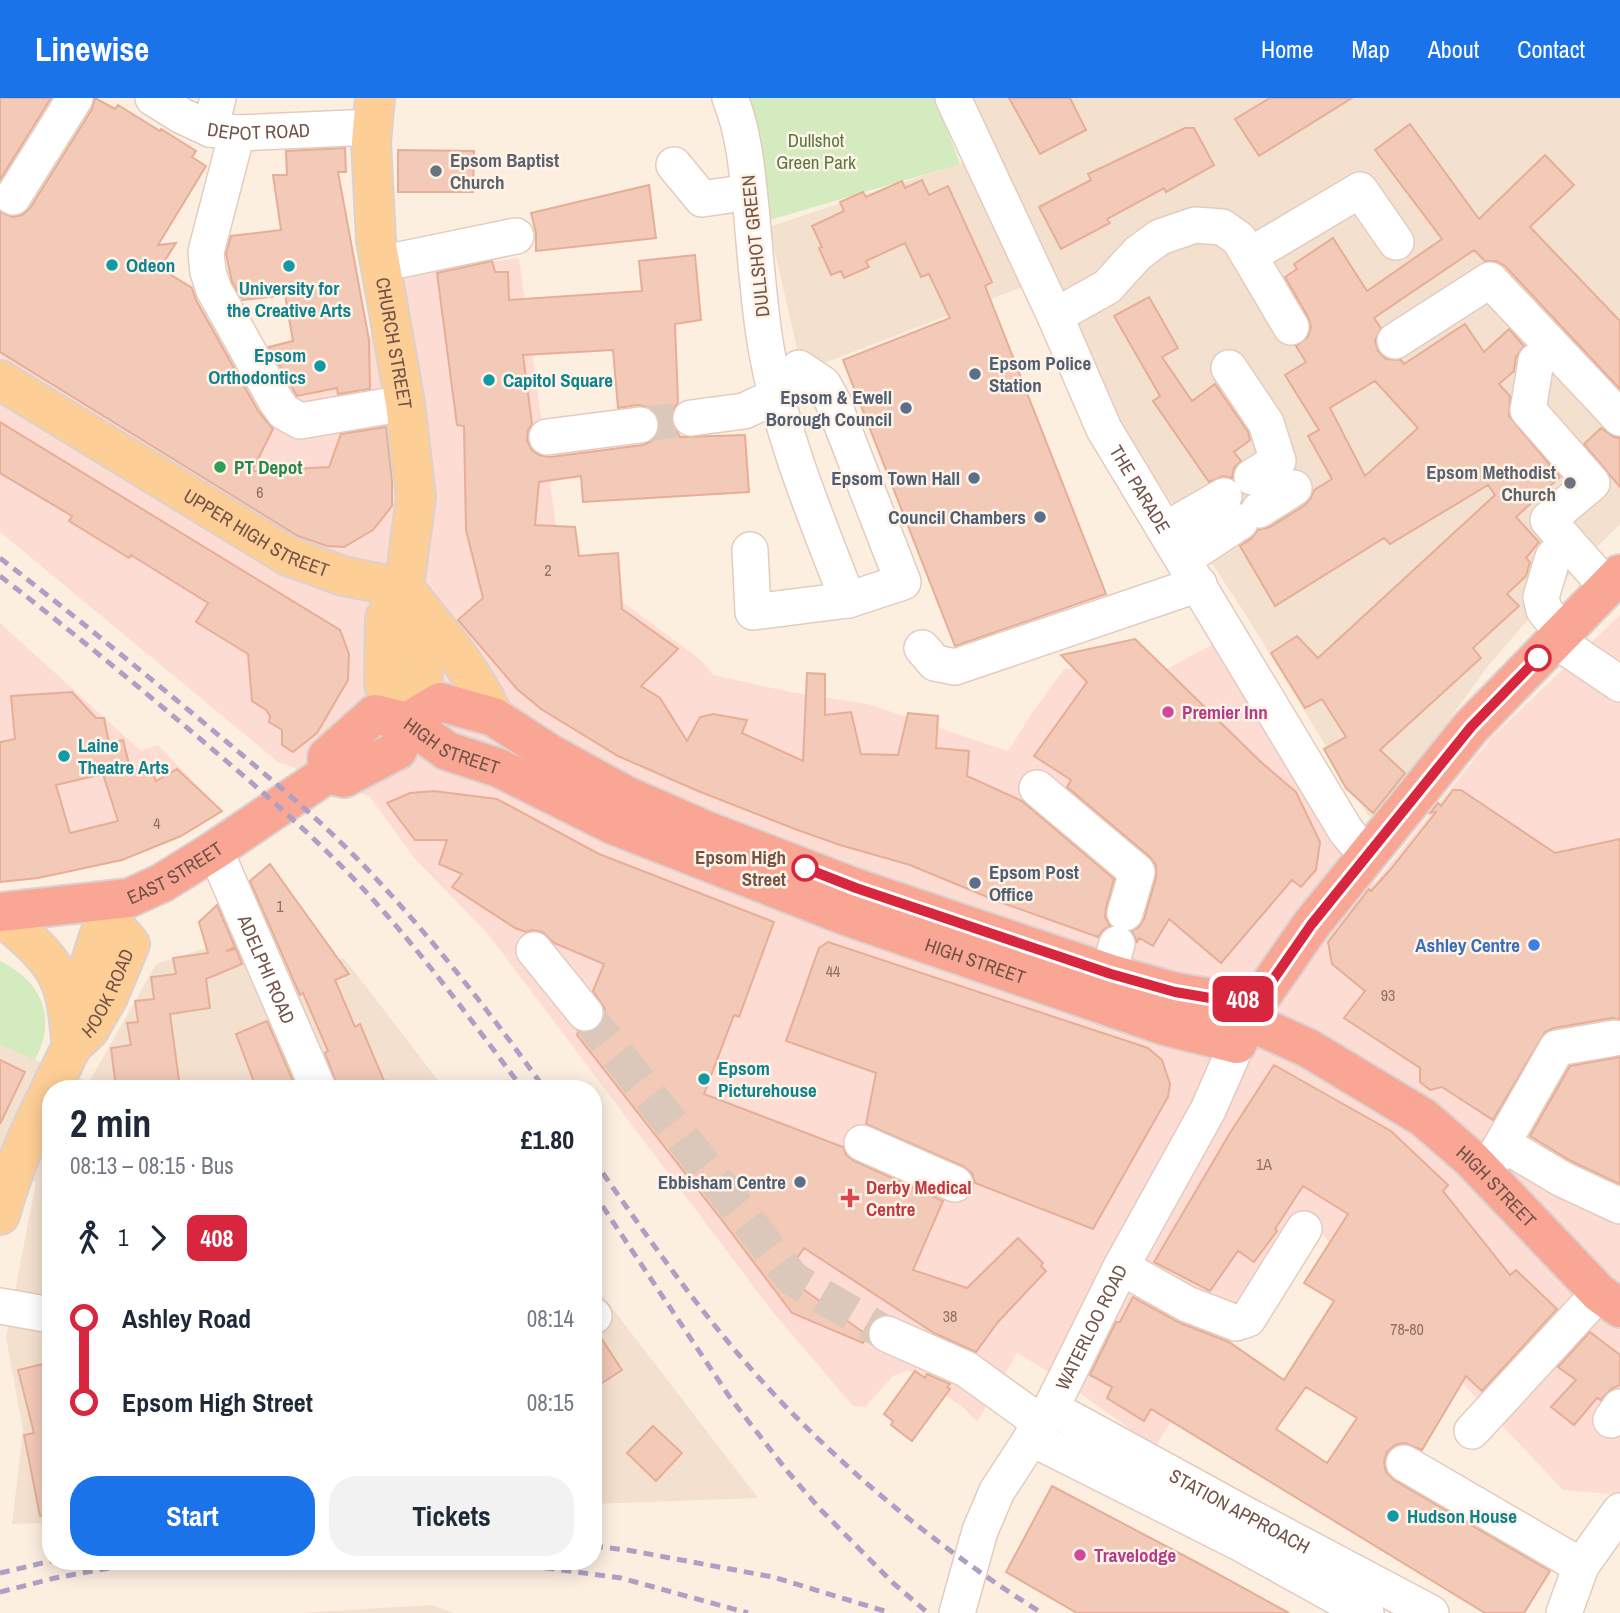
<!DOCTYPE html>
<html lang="en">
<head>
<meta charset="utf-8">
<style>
  :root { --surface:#fff; --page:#f2f2f3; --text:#1f2937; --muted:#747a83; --accent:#1a73e8 }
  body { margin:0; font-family:"Archivo Narrow",sans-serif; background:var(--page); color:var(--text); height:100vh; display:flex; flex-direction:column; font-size:26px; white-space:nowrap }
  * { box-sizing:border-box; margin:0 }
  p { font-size:23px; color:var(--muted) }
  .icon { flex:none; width:38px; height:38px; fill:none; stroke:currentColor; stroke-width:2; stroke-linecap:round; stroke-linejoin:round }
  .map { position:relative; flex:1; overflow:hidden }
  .panel { position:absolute; left:42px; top:982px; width:560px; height:490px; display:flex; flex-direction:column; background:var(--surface); border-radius:28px; box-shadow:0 4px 18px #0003 }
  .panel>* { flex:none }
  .badge { padding:0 14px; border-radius:10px; font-size:24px; line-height:46px }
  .map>.badge { position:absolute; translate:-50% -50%; box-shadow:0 0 0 4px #fff }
  .legs { display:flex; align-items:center; gap:10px; height:77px; padding:0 28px; font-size:23px }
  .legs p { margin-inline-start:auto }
  .overview { display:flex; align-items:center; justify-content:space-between; height:119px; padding:0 28px }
  h1 { font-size:38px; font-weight:800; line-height:52px }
  .primary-button { display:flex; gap:14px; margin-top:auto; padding:14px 28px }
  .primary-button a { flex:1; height:80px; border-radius:28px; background:var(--accent); color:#fff; font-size:28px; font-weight:800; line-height:80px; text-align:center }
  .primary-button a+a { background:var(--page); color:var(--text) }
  ul { padding:0 28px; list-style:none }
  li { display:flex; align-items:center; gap:24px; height:84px; font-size:26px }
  li i { display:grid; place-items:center; width:10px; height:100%; margin:0 9px; background:currentColor }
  li i::after { content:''; width:18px; height:18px; margin:-9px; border:5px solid; border-radius:50%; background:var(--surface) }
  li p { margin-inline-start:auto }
  li:first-child i { background:linear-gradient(#0000 50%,currentColor 0) }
  li:last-child i { background:linear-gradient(currentColor 50%,#0000 0) }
  header { display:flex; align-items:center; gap:42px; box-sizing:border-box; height:98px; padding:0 35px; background:var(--accent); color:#fff }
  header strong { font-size:33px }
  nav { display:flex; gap:38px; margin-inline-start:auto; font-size:24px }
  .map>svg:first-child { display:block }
</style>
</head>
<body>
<header>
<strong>Linewise</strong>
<nav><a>Home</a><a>Map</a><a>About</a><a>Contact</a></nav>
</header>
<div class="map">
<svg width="1620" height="1515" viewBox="0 0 1620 1515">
  <rect width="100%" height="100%" fill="#fdefe0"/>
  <path fill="#f4e0cf" d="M974,0h646v426l-69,69 -62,72 -31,42 -68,102 -21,8 -125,-205 -138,-208 -55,-128 -232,89 -22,-17 -28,-121 225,-75z
    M247,837l16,49 81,-26 100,130h-393v435l-39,1 11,-94 -17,-93 30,-155 -36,-17v-120l89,37 67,-118z
    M593,1185l165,215 -165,6z
    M432,1507l22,8h-155z"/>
  <path fill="#fddcd3" d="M519,160l41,297 142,106 11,14 77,17 78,12 140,47 26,-41 31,-42 78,14 72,-39 116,198 44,42 118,-147 127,-121v880l-57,-5 -260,-276 -70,107 -78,126 -96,-69 -42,-25 -40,69 -12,-13 -56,-39 -16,6 -28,31 -12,-1 -81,-95 -284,-377 -72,-74 -47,-64 -91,-34 -278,-230v-214l205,1 24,15 37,13 47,-14 55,7 29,-65z
    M0,525l141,128 17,-6 64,66 -41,25 -59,24 -83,17 -39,5z"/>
  <path fill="#d4eabf" d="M749,0h186l25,66 -190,56 -8,-73z
    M0,863c43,21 57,57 35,99l-35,-15z"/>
  <path fill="#f3c9b7" stroke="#e6ae97" stroke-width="2" fill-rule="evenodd" d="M0,0h51l-51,82z
    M95,0l20,11 3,-4 42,26 1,-2 35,22 -4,6 14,9 -48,79 18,-2 -16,25 32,20 4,12 62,111 15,18 -21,42 77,-4 12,-33 45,-7 6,54v25l-19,24 -29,17 -17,-1 -29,-10 -298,-184v-140l13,5 9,-2 8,-7 62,-99z
    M1009,0h61l16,32 -46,24z
    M1270,0h82l-93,58 -24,-37z
    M1410,26l69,95 66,-64 29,30 -44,42 90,94v68l-115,-123 -9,-5h-11l-11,-11 -100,68 7,10 -6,13 3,10 8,8 15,1 3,4 61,-40 19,28 25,-23 15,17 -8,11 -2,14 -15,13 11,12 -1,20 51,61 -44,40 23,25 -13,16 4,4 -4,14 -19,18 12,12 -46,42 8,10 -101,92 25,23 -32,40 -27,-25 -22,-39 22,-12 -24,-38 -17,9 -34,-55 26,-17 21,22 177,-163 -7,-10 -98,59 -6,-6 -109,68 -35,-60 12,-8 6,-8 12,-3 35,-22 6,-7 3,-8 18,-11 -24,-43 11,-6 -34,-55 21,-13 -10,-16 12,-9 3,-10 -3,-10 -23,-40 12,-8 -3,-5 39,-26 34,53 75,-52 -67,-89zM1375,283l43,47 -53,48 -35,-68z
    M1185,30h9l20,37 -48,27 -2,-4 -57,31 3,4 -49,26 -22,-42 52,-27 -3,-6z
    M345,50l1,24h-8l31,168 1,49 -32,5 -1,-6 -40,8 -28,-49 24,-6 -8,-46 -42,5 -11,-18 -6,-28 5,-18 50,-6 -8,-55h14l-1,-24z
    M398,52l76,1 -1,41h-75z
    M922,82l7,15 19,-9 44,96 -7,4 121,308 -151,52 -112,-286 107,-42 -21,-44 -8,3 -16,-34 -39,18 3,6 -25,11 -3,-7 -10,4 -12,-27 3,-1 -10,-21 32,-15 -4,-9 23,-10 3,5 36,-16 3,7z
    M649,87l7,53 -120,13v-18l-5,-20z
    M695,157l6,65 -26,4 3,78 -6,9 -1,10 9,16 65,-2 4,57 -166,10 -2,-26 -42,6 -4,43 40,2 4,29 39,-3 4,56 56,40 -37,37 19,12 27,43 13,-24 13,-3 34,6 -5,13 61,28 4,-88 18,1v41l26,-3 10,42 37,1 10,-42 30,3 -2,32 33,3 -2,25 55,25 92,78 -8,29 -1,9 5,9 -7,4 -5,7 -101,-36 -87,-36 -70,-20 -45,-16 -97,-38 -80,-35 -77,-47 -24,-20 -59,-69 25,-22 -17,-68 -2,-104 -7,-1 -20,-152 55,-12 3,11h13l1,28 133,-9 -3,-30zM613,252l5,58 19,-3 11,2 8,5 4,10 -2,11 -6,8 -9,4 -93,12 -11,-2 -8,-6 -4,-9 1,-10 4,-6 -9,-69z
    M1149,199l29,51 -16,9 30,44 23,-17 33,48 2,8 -16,12 7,9 -7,7 -2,10 -9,-2 -14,6 -56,-81 7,-5 -46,-80z
    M0,324l340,208 9,24 -1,26 -31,53 -24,19 -11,-7v-15l-13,-8 1,-6 -4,-6 -14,-9 -4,-47 -52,-32 12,-19 -77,-48 -2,3 -60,-37 3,-5 -72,-43z
    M1601,330l13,9 6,1v49l-36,-43z
    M1135,541l126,123 35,30 24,50 -4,28 -15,17 -9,-7 -71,83 -52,-44 -16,27 -14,-8 -2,4 -5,-11 7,-4 5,-8 12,-41v-13l-6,-8 -83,-70 4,-7 -37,-24 53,-74 -26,-27z
    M72,594l24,26h8l5,25 14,-3 8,32 18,-6 7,15 21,-12 45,42 -41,25 -59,24 -84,18 -38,4v-140l15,-3 -4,-43zM103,676l15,47 -48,12 -14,-48z
    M1453,692h8l94,63 65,-14v180l-8,-1 -58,10 -9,4 -52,88 -51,-33 -12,3 -10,-8v-14l-76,-50 21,-27 -33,-27 -4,-22 41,-53 2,2 19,-21 46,-58 -6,1 8,-10 3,3z
    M434,693l63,8 102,55 175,68 -35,95 -5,-2 -30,79 139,53 3,8 8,6 89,40 -30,69 54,18 51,-50 25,25 -2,3 5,5 -48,51 -22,30 -42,-19 -130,-85 -19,28 82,59 -4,8 -71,-30 -68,-90 -147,-188 1,-3 9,1 10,-4 6,-8 2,-12 -12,-18 11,-27 -50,-21 -12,-11 -10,-2 -6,2 -11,-4 -63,-41 10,-13 -23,-10 8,-24h-32l-28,-37 23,-10z
    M270,766l79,110 -14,6 20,47 5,-3 27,64h-49l-13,-35 3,-2 -25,-58 -3,2 -50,-114z
    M217,807l18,42 -9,4 10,-2 6,15 -36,15 4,29 -40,6 10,74h-64l-5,-40 20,-3 -4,-22 11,-1 -3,-21 19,-2 -3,-22 25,-3 -3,-16 35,-5 -9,-31z
    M828,844l320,106 14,12 8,24 -2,13 -75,132 -118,-46 -3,-10 -9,-7 -97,-42 10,-51 -90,-32 33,-93z
    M267,923l29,67h-57l15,-6 -18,-48z
    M1620,959v127l-49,-23 -41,-25 40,-70z
    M0,962l25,12 -25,52z
    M1274,967l117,66 57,54 -5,6 67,84 6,-5 41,39 -75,82 -16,-15 -44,74 -17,-7 -10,2 -8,7 -3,10 2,10 8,8 156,91 -26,42h-39l-334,-204 -7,12 -37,-23 5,-11 -22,-12 26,-53h4l13,-25 47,26 49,19 55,38 50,-79 -30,-18 44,-69 -45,-28 -28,43 2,2 -23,31 -16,-11 -28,40 -56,-29 76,-129zM1306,1289l51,31 -30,45 -51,-34z
    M1590,1234l30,23v30l-9,4 -10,11 -4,-2 -23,27 -23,-18 25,-27 -18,-13z
    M599,1237l23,35 -29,19v-53z
    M51,1264v153l-11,1 -16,-81 10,-2 -16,-63z
    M915,1273l10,7 2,-4 23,10 -3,3 3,2 -38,52 -21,-16 2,-4 -9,-7z
    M653,1328l29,27 -26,28 -29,-28z
    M1052,1388l146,77 91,50h-212l-71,-41z"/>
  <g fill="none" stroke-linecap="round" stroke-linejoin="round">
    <path stroke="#dbc8ba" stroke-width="35" stroke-dasharray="35 18" stroke-linecap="butt" d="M640,327l51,-7
      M585,915l208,266 94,55"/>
    <defs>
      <g id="minor">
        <path id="s1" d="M153,0l29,18 28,13 27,4 135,-6"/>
        <path id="s2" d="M953,0l102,218 49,113 242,402 22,26"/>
        <path d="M210,31l8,-31"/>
        <path d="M237,35l-31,119 2,20 6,18 62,111 8,11 16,9 105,-18"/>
        <path d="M674,67l28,34 47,-7"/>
        <path d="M13,99l62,-99"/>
        <path d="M1249,158l111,-66 36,52"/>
        <path d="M380,166l136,-28"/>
        <path d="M1055,218l52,-29 31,-34 22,-16 35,-12 27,2 17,12 52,88"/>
        <path d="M1395,243l95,-61 130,138"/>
        <path d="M1536,263l-8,49 64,73 -44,37 20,23 -15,14 -12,40 3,13 19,23"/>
        <path d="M1229,270l37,55 12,38 -26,16"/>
        <path d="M691,320l53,-7 32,-15 23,-28 24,16 10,18 70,180 -55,18c-34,-87 -70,-172 -84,-265 -6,-42 -9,-85 -13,-127 -4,-37 -7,-76 -21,-110"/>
        <path d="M547,339l93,-12"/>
        <path d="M1259,412l35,-22"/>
        <path d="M1165,432l59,-34"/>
        <path d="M1568,445l39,44"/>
        <path d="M750,452l3,62 95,-12"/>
        <path d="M1184,461l56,-37"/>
        <path d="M1555,542l65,44"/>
        <path d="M922,550l13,15 20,4 244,-83"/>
        <path d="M1037,690l100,84 -12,41"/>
        <path id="s3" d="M215,752l103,238"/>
        <path d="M534,852l51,63"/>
        <path d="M1108,875l9,-29"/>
        <path d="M862,1045l93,41"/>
        <path d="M1503,1046l59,35 58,27"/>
        <path d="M1485,1076l72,-126 58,-10"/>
        <path d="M1121,1169l66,37 49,19 12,-4 56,-90"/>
        <path d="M0,1208l51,9"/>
        <path d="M593,1218h1"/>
        <path d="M887,1236l79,35 75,54"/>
        <path id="s4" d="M1051,1310l199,109 181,96"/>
        <path d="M1611,1322l9,-13"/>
        <path d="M1472,1333l127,-138"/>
        <path d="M1031,1340l207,104 128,71"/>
        <path d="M1404,1365l177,103"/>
        <path id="s5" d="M957,1515l23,-82 17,-40 54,-83 70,-141 87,-157 29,-66"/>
        <path d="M1564,1515l17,-47 39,-55"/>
      </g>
      <g id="major">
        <path id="s6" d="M375,0l-4,44 5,98 29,163 11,94 -12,91 -19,30 -1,66 23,38"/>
        <path id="s7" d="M0,282l288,176 55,20 61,12"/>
        <path d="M404,490c33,41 68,81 90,129"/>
        <path d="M407,624l16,-39 -2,-57 -10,-23"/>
        <path d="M0,817c23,20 52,41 62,71 7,18 7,41 10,60"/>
        <path d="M74,929l2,-18 23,-73 18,-7"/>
        <path id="s8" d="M51,990l21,-42 17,-16 19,-33 22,-53 -13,-15"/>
        <path d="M0,1117c12,-44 30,-86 51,-126"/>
      </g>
      <g id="highway">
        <path d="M407,624l33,-20 54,15 55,36 76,42 80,35 151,58 255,86 64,18 41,7 43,1"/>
        <path id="s9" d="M327,676v-17l48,-43 32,8 40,29 52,17 114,57 233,91 319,110 72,18 22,-44 52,-75 160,-198 149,-153"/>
        <path id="s10" d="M0,814l129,-14 33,-15 53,-33 112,-76 17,4 54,-28 9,-28"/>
        <path id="s11" d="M1248,923l60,27 116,70 47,41 128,134 21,15"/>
      </g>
    </defs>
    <use href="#minor" stroke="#e3ccbf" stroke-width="38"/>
    <use href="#major" stroke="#dbd2cf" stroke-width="42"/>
    <use href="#highway" stroke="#dbd2cf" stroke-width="42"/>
    <use href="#minor" stroke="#fff" stroke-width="35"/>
    <use href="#major" stroke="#fdce96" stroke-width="38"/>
    <use href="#highway" stroke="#f9a695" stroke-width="38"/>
    <path stroke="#b09fc5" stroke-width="5" stroke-dasharray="10 7" stroke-linecap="butt" d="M0,460c76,59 149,119 222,180 50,42 101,84 146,132 64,68 122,142 176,218
      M0,478c70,54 138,110 205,167 51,43 102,87 148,135 62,65 116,139 169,210
      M593,1061c64,92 128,184 208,263 72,72 154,137 241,191
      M593,1094l138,207 57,73 32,37 73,74 35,30
      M593,1448l34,4 146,27 118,36
      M494,1463l127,17 127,35
      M0,1475l51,-12
      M0,1494l55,-14 92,-17"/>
  </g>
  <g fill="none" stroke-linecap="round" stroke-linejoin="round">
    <defs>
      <path id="line-1" d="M805,770l51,20 255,86 64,18 41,7 43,1 52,-75 160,-198 67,-69"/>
    </defs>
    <use href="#line-1" stroke="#fff" stroke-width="16"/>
    <use href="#line-1" stroke="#d7263d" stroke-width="10"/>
  </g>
  <g fill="#6b7280" stroke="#fff3e7" stroke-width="2.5">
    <circle cx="436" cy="73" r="7"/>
    <circle cx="1570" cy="385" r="7"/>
  </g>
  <g fill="#0f9aa8" stroke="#fff3e7" stroke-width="2.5">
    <circle cx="112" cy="167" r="7"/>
    <circle cx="289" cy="168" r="7"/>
    <circle cx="320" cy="268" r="7"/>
    <circle cx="489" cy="282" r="7"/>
    <circle cx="64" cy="658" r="7"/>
    <circle cx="704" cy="981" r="7"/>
    <circle cx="1393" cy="1418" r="7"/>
  </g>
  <g fill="#5c6f8a" stroke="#fff3e7" stroke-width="2.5">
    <circle cx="975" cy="276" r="7"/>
    <circle cx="906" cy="310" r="7"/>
    <circle cx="974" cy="380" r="7"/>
    <circle cx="1040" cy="419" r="7"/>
    <circle cx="975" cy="785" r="7"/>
    <circle cx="800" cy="1084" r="7"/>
  </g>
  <circle fill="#2e9e5b" stroke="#fff3e7" stroke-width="2.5" cx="220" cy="369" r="7"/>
  <g fill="#fff" stroke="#d7263d" stroke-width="3.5">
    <circle cx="1538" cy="560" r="12"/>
    <circle cx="805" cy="770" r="12"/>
  </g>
  <g fill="#d1479c" stroke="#fff3e7" stroke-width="2.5">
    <circle cx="1168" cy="614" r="7"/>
    <circle cx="1080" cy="1457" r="7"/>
  </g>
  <circle fill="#3f7fe0" stroke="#fff3e7" stroke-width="2.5" cx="1534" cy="847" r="7"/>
  <path fill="#e0444e" stroke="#fff3e7" stroke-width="2.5" d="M846.5 1089.5h7v7h7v7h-7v7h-7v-7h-7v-7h7z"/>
  <g text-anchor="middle" stroke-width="5" stroke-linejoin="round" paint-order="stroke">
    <g font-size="16" fill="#947063">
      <text x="260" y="400">6</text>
      <text x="548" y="478">2</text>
      <text x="157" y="731">4</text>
      <text x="280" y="814">1</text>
      <text x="833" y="879">44</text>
      <text x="1388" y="903">93</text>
      <text x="1264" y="1072">1A</text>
      <text x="950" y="1224">38</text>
      <text x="1407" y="1237">78-80</text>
    </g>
    <g font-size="19" fill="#745347" stroke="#fff3e7">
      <text dy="7" stroke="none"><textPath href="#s1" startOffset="114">DEPOT ROAD</textPath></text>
      <text transform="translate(755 148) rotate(-96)" y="7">DULLSHOT GREEN</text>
      <text dy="7" stroke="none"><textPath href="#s6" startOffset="247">CHURCH STREET</textPath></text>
      <text dy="7" stroke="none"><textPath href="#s2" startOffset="434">THE PARADE</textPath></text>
      <text dy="7" stroke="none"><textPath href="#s7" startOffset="299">UPPER HIGH STREET</textPath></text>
      <text dy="7" stroke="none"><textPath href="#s9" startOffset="166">HIGH STREET</textPath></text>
      <text dy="7" stroke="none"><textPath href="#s10" startOffset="182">EAST STREET</textPath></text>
      <text dy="7" stroke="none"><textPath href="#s9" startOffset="733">HIGH STREET</textPath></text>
      <text dy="7" stroke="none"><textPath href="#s3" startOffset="130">ADELPHI ROAD</textPath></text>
      <text dy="7" stroke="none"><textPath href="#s8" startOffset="112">HOOK ROAD</textPath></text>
      <text dy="7" stroke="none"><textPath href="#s11" startOffset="301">HIGH STREET</textPath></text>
      <text dy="7" stroke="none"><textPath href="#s5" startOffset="318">WATERLOO ROAD</textPath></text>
      <text dy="7" stroke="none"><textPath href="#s4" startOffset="215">STATION APPROACH</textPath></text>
    </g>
    <g font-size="19" fill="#567a3f" stroke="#fff3e7">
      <text x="816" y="49">Dullshot<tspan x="816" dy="22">Green Park</tspan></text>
    </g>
    <g font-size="19" font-weight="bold" fill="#5b616d" stroke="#fff3e7" text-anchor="start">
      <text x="450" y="69">Epsom Baptist<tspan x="450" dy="22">Church</tspan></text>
      <text x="1556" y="381" text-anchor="end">Epsom Methodist<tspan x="1556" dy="22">Church</tspan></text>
    </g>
    <g font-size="19" font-weight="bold" fill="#0d838f" stroke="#fff3e7" text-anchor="start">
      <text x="126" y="174">Odeon</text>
      <text x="289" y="197" text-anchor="middle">University for<tspan x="289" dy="22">the Creative Arts</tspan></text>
      <text x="306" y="264" text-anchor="end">Epsom<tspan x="306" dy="22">Orthodontics</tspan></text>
      <text x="503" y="289">Capitol Square</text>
      <text x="78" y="654">Laine<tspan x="78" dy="22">Theatre Arts</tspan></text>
      <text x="718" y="977">Epsom<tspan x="718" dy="22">Picturehouse</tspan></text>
      <text x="1407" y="1425">Hudson House</text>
    </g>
    <g font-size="19" font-weight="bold" fill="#4e5e75" stroke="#fff3e7" text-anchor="end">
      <text x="989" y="272" text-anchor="start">Epsom Police<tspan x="989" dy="22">Station</tspan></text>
      <text x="892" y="306">Epsom &amp; Ewell<tspan x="892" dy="22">Borough Council</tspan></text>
      <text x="960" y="387">Epsom Town Hall</text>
      <text x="1026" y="426">Council Chambers</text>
      <text x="989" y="781" text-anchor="start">Epsom Post<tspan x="989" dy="22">Office</tspan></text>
      <text x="786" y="1091">Ebbisham Centre</text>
    </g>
    <g font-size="19" font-weight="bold" fill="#27864d" stroke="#fff3e7" text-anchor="start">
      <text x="234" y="376">PT Depot</text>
    </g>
    <g font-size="19" font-weight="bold" fill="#b23c85" stroke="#fff3e7" text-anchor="start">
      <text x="1182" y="621">Premier Inn</text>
      <text x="1094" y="1464">Travelodge</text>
    </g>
    <g font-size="19" font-weight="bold" fill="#745347" stroke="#fff3e7" text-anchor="end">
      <text x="786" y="766">Epsom High<tspan x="786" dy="22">Street</tspan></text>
    </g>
    <g font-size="19" font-weight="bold" fill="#366cbe" stroke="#fff3e7" text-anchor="end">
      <text x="1520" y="854">Ashley Centre</text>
    </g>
    <g font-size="19" font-weight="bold" fill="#be3a42" stroke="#fff3e7" text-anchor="start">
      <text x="866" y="1096">Derby Medical<tspan x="866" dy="22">Centre</tspan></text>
    </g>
  </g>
</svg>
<b class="badge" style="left:1243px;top:901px;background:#d7263d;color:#fff">408</b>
<section class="panel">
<div class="overview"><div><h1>2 min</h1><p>08:13 – 08:15 · Bus</p></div><b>£1.80</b></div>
<div class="legs"><svg class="icon" aria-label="walk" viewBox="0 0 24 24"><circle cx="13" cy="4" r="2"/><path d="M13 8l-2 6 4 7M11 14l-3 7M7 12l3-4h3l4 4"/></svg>1<svg class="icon" aria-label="forward" viewBox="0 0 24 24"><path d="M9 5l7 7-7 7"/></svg><b class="badge" style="background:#d7263d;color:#fff">408</b></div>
<ul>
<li><i style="color:#d7263d"></i><b>Ashley Road</b><p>08:14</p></li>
<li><i style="color:#d7263d"></i><b>Epsom High Street</b><p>08:15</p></li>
</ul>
<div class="primary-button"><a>Start</a><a>Tickets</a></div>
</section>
</div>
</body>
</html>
